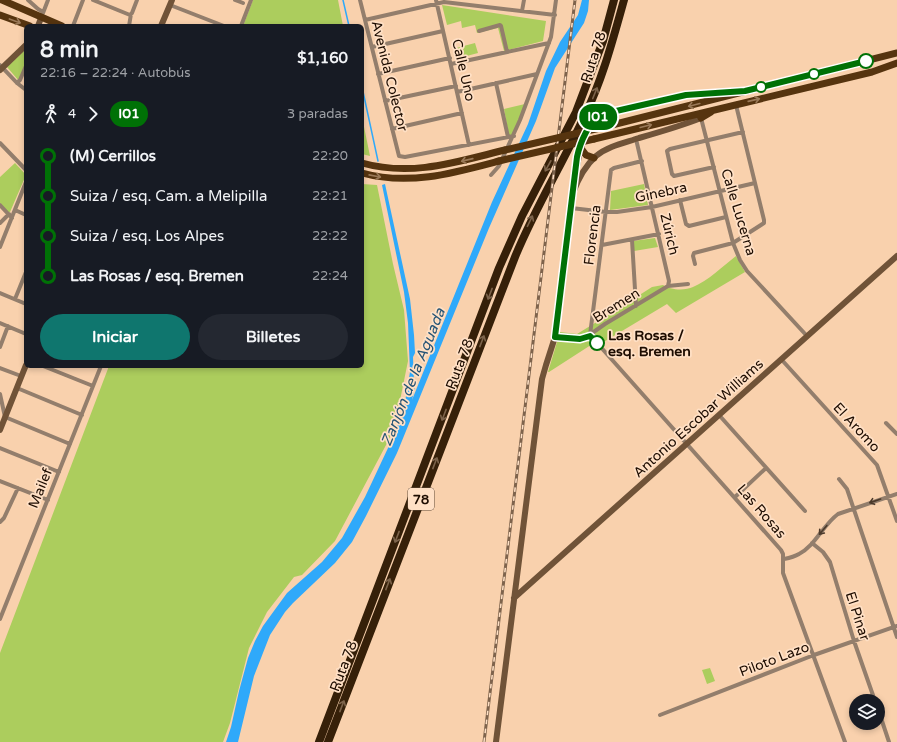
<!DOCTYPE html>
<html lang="es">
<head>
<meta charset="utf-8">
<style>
  :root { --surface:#171b24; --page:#242831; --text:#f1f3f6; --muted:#9ea1a6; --accent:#0f766e }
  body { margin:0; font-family:"Varela Round",sans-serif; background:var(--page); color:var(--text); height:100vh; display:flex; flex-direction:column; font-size:15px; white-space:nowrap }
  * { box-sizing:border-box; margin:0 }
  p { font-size:13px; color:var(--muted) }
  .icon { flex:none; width:22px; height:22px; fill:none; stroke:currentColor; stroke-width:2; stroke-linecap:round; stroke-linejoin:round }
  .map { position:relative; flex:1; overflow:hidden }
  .panel { position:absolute; left:24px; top:24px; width:340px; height:344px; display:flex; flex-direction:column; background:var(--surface); border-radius:6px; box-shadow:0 2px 6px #0003 }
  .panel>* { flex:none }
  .badge { padding:0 8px; border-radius:13px; font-size:14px; line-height:26px }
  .buttons { position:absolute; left:849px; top:694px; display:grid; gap:8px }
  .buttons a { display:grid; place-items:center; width:36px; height:36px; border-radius:50%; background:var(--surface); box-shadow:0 2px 6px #0003; font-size:20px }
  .map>.badge { position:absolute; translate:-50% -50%; box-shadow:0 0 0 2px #fff }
  .legs { display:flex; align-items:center; gap:6px; height:44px; padding:0 16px; font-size:13px }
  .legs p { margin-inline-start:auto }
  .head { display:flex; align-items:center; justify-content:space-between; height:68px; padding:0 16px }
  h1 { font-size:22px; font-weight:800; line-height:30px }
  .action { display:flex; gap:8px; margin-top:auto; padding:8px 16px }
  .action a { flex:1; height:46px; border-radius:24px; background:var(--accent); color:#fff; font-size:16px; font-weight:800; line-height:46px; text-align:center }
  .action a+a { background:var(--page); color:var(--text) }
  ul { padding:0 16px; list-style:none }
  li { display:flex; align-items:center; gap:14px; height:40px; font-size:15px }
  li i { display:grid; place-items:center; width:6px; height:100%; margin:0 5px; background:currentColor }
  li i::after { content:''; width:10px; height:10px; margin:-5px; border:3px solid; border-radius:50%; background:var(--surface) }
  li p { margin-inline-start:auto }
  li:first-child i { background:linear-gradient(#0000 50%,currentColor 0) }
  li:last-child i { background:linear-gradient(currentColor 50%,#0000 0) }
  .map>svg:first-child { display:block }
</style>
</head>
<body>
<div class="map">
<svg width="897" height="742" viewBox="0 0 897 742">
  <rect width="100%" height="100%" fill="#f9d1ad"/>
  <path fill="#accd5d" d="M253,0h85l5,26h-100z
    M442,5l104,16 -3,20 -39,10 -6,-23 -21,5 -2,-8 -13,3 -1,-7 -14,4z
    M475,43l3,10 -19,5 -3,-10z
    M26,49v15l-7,17 -12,-14z
    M525,104l-12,31 -4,1 -5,-27z
    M362,117l8,39 -8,-2z
    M15,163l11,12 -16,37h-2l-8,-9v-26z
    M362,184l15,1 16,79 11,46 4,51 -14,69 -59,111 -33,34 -8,2 -27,35 -18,36 -19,75 -7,19h-223v-89l109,-287h253z
    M644,184l4,21 -38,5 1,-19z
    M655,238l3,9 -24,4 -1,-10z
    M736,256l9,16 -69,41 -9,-9 -70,42 -3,-3 -45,29h-1l12,-40 17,2 36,-22v-7l14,-2 25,-16 11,-2c7,5 22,6 30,2 15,-6 30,-21 43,-31z
    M710,668l5,13 -8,3 -5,-14z"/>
  <path fill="#2fa9fa" d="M582,0h7l-1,11 -4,12 -29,45 -19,53 -47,107 -92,225 -31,63 -14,26 -17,21 -42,40 -8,9 -15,23 -16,41 -16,66h-12l5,-15 8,-36 9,-33 7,-17 8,-15 24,-33 35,-31 20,-24 23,-41 23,-49 16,-40 6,-36 -2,-49 -4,-31 -22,-107 3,-1 25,115 4,36 1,18 -2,4 1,26h2l-4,17 80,-198 36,-78 18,-53 14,-29 18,-27z"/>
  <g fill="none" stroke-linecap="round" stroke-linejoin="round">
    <path stroke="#2fa9fa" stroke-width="1.5" d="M343,0l6,26
      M362,87l16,74"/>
    <path stroke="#937e6c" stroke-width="4" d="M28,0l10,9 5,3
      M93,0l37,15 2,-2 5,-13
      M235,0l8,3
      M360,0l39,156 6,1 109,-21
      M436,0l33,145
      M170,5l54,21
      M522,11l2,-11
      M43,13l5,-13
      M365,20l79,-18 111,13
      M73,26l10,-26
      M129,26l2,-12
      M241,26l10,-26
      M479,31l21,-6 1,1 6,26
      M372,47l71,-16
      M451,64l98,-21
      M0,65l17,18 9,7
      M378,74l72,-16
      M17,83l3,-3 6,-14
      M496,83l12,54
      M457,92l80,-18
      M385,101l71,-15
      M701,118l32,125 7,17 7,11 60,65
      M392,129l70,-16
      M636,139l33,142 -1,5
      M0,143l26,27
      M714,167l-40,9 -2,-2 -5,-23 3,-2 73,-17
      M491,175l8,-9 21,-46 31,-83 5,-37
      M680,200l6,24 3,2 37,-9
      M0,205l12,13
      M571,208l35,4h11l35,-5 103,-24
      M15,210l11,5
      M0,223l9,-9
      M632,240l4,66
      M602,245l57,-11
      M0,247l26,-65
      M695,264l-2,-8 1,-3 39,-10 31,-20v-3l-28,-115
      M0,293l26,11
      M15,299l11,-27
      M0,323l26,11
      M590,335l191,215 2,4v19l62,169
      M590,335l21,-165 3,-2 28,-7
      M555,337l26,2 4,-1 20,-14 63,-38 20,-2
      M0,347l8,-21
      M781,359l96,106 20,56
      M43,366l50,20
      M0,368l21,8
      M17,388l65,27
      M0,394l5,23 65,27
      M719,415l86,96
      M886,423l11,11
      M0,448l59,24
      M839,479l8,10 50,148
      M0,481l48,19
      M735,497l31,-29
      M0,522l4,-4 14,-30
      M812,543l11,9 7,10 24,79 21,60
      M784,559c5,-1 10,-2 15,-5 16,-8 24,-29 39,-40l59,-20
      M0,619l101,-253
      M878,709l11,33
      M660,715l154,-60 83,-29"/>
    <path stroke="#705338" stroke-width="6" d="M38,26l3,-8
      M161,26l11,-26
      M0,70l26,-25
      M0,430l26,-65
      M514,598l383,-342
      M496,742l46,-363 4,-14 9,-28 18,-144c5,-14 12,-27 23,-37 12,-10 28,-13 43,-18 21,-6 42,-12 62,-20"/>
    <path stroke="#56340f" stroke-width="7" d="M2,0l60,26
      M0,15l30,11
      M701,118l10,-6
      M600,128l297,-75
      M594,139l278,-67 25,-9
      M580,147l6,8 8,3
      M362,163c50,14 94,-1 143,-13
      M362,173c47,13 92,0 137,-12
      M573,193c2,-22 7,-69 30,-79l83,-19 47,-3"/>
    <path stroke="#362009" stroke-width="8" d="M319,742l180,-474 23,-52 54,-104 27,-71 11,-41
      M328,742l187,-485c20,-49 48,-94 70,-142 18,-37 28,-76 39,-115"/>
    <defs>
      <path id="rail" d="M484,742l91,-742"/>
    </defs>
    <use href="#rail" stroke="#7e634c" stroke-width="3"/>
    <use href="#rail" stroke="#ffe0c5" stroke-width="1.5" stroke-dasharray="4.5" stroke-linecap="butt"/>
    <path stroke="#56340f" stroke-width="7" d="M505,150l95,-22
      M499,161l95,-22"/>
  </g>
  <defs><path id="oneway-shaft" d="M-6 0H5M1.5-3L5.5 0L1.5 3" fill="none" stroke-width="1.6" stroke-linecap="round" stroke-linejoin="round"/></defs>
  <g stroke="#9a7958">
    <use href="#oneway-shaft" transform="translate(15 21) rotate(20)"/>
    <use href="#oneway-shaft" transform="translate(754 100) rotate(-13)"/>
    <use href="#oneway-shaft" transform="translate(694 105) rotate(166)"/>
    <use href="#oneway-shaft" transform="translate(646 126) rotate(-14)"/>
    <use href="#oneway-shaft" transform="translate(467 160) rotate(167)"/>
    <use href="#oneway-shaft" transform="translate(375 176) rotate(11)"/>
  </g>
  <g stroke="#7c634b">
    <use href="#oneway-shaft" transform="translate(595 93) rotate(-68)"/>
    <use href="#oneway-shaft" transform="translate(548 166) rotate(119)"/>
    <use href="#oneway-shaft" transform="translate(530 221) rotate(-64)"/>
    <use href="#oneway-shaft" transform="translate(490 294) rotate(111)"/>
    <use href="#oneway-shaft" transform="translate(482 341) rotate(-69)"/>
    <use href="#oneway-shaft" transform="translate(444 415) rotate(111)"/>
    <use href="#oneway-shaft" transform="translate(435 463) rotate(-69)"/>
    <use href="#oneway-shaft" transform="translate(397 537) rotate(111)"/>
    <use href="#oneway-shaft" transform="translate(388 584) rotate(-69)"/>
    <use href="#oneway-shaft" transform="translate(342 706) rotate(-69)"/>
  </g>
  <g stroke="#4c3a2b">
    <use href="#oneway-shaft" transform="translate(875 501) rotate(161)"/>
    <use href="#oneway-shaft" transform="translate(823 530) rotate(130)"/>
  </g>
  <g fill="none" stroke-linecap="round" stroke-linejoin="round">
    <defs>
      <path id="line-1" d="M597,343l-7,-7 -10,3 -25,-2 22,-180c3,-14 12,-37 26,-43l83,-19 59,-4 121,-30"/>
    </defs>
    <use href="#line-1" stroke="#fff" stroke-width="9"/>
    <use href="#line-1" stroke="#007106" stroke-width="6"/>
  </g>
  <g fill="#fff" stroke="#007106" stroke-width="2">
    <circle cx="866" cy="61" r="7"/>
    <circle cx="814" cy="74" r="5"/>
    <circle cx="761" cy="87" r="5"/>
    <circle cx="597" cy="343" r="7"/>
  </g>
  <g text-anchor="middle" stroke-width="3.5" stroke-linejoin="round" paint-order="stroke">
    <rect fill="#ffe0c5" stroke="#614c3b" stroke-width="1" x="408" y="488" width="26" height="22" rx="3"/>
    <g font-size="13" font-weight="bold" fill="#1d0c00">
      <text x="421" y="504">78</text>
    </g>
    <g font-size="14" fill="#1d0c00" stroke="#ffe0c5">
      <text transform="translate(593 57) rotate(-72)" y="5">Ruta 78</text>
      <text transform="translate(464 70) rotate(77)" y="5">Calle Uno</text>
      <text transform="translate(390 76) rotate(76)" y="5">Avenida Colector</text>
      <text transform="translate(661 192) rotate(-12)" y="5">Ginebra</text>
      <text transform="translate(739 212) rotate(73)" y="5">Calle Lucerna</text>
      <text transform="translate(670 234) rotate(77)" y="5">Zúrich</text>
      <text transform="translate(592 235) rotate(-83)" y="5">Florencia</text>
      <text transform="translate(616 305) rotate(-32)" y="5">Bremen</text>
      <text transform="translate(459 364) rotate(-69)" y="5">Ruta 78</text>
      <text transform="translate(698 418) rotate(-42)" y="5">Antonio Escobar Williams</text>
      <text transform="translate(857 427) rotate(47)" y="5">El Aromo</text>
      <text transform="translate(40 488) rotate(-68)" y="5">Mailef</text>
      <text transform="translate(762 511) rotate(49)" y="5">Las Rosas</text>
      <text transform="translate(858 616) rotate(72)" y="5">El Pinar</text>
      <text transform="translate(774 659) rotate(-21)" y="5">Piloto Lazo</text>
      <text transform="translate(343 666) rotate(-69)" y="5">Ruta 78</text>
    </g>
    <g font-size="14" font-weight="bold" fill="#1d0c00" stroke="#ffe0c5" text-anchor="start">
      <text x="608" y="340">Las Rosas /<tspan x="608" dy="16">esq. Bremen</tspan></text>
    </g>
    <g font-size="15" font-style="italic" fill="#275475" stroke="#ffe0c5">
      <text transform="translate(413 377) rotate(-68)" y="5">Zanjón de la Aguada</text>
    </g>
  </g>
</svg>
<div class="buttons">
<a><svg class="icon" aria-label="layers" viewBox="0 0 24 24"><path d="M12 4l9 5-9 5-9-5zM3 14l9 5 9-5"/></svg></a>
</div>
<b class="badge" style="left:598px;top:117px;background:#007106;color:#fff">I01</b>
<section class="panel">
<div class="head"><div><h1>8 min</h1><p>22:16 – 22:24 · Autobús</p></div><b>$1,160</b></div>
<div class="legs"><svg class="icon" aria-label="walk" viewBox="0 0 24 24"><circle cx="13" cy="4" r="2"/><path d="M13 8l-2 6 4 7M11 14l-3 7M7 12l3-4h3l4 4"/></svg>4<svg class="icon" aria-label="forward" viewBox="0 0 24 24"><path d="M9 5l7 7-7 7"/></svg><b class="badge" style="background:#007106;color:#fff">I01</b><p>3 paradas</p></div>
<ul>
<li><i style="color:#007106"></i><b>(M) Cerrillos</b><p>22:20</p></li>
<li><i style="color:#007106"></i><span>Suiza / esq. Cam. a Melipilla</span><p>22:21</p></li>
<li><i style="color:#007106"></i><span>Suiza / esq. Los Alpes</span><p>22:22</p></li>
<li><i style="color:#007106"></i><b>Las Rosas / esq. Bremen</b><p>22:24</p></li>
</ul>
<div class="action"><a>Iniciar</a><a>Billetes</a></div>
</section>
</div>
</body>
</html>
